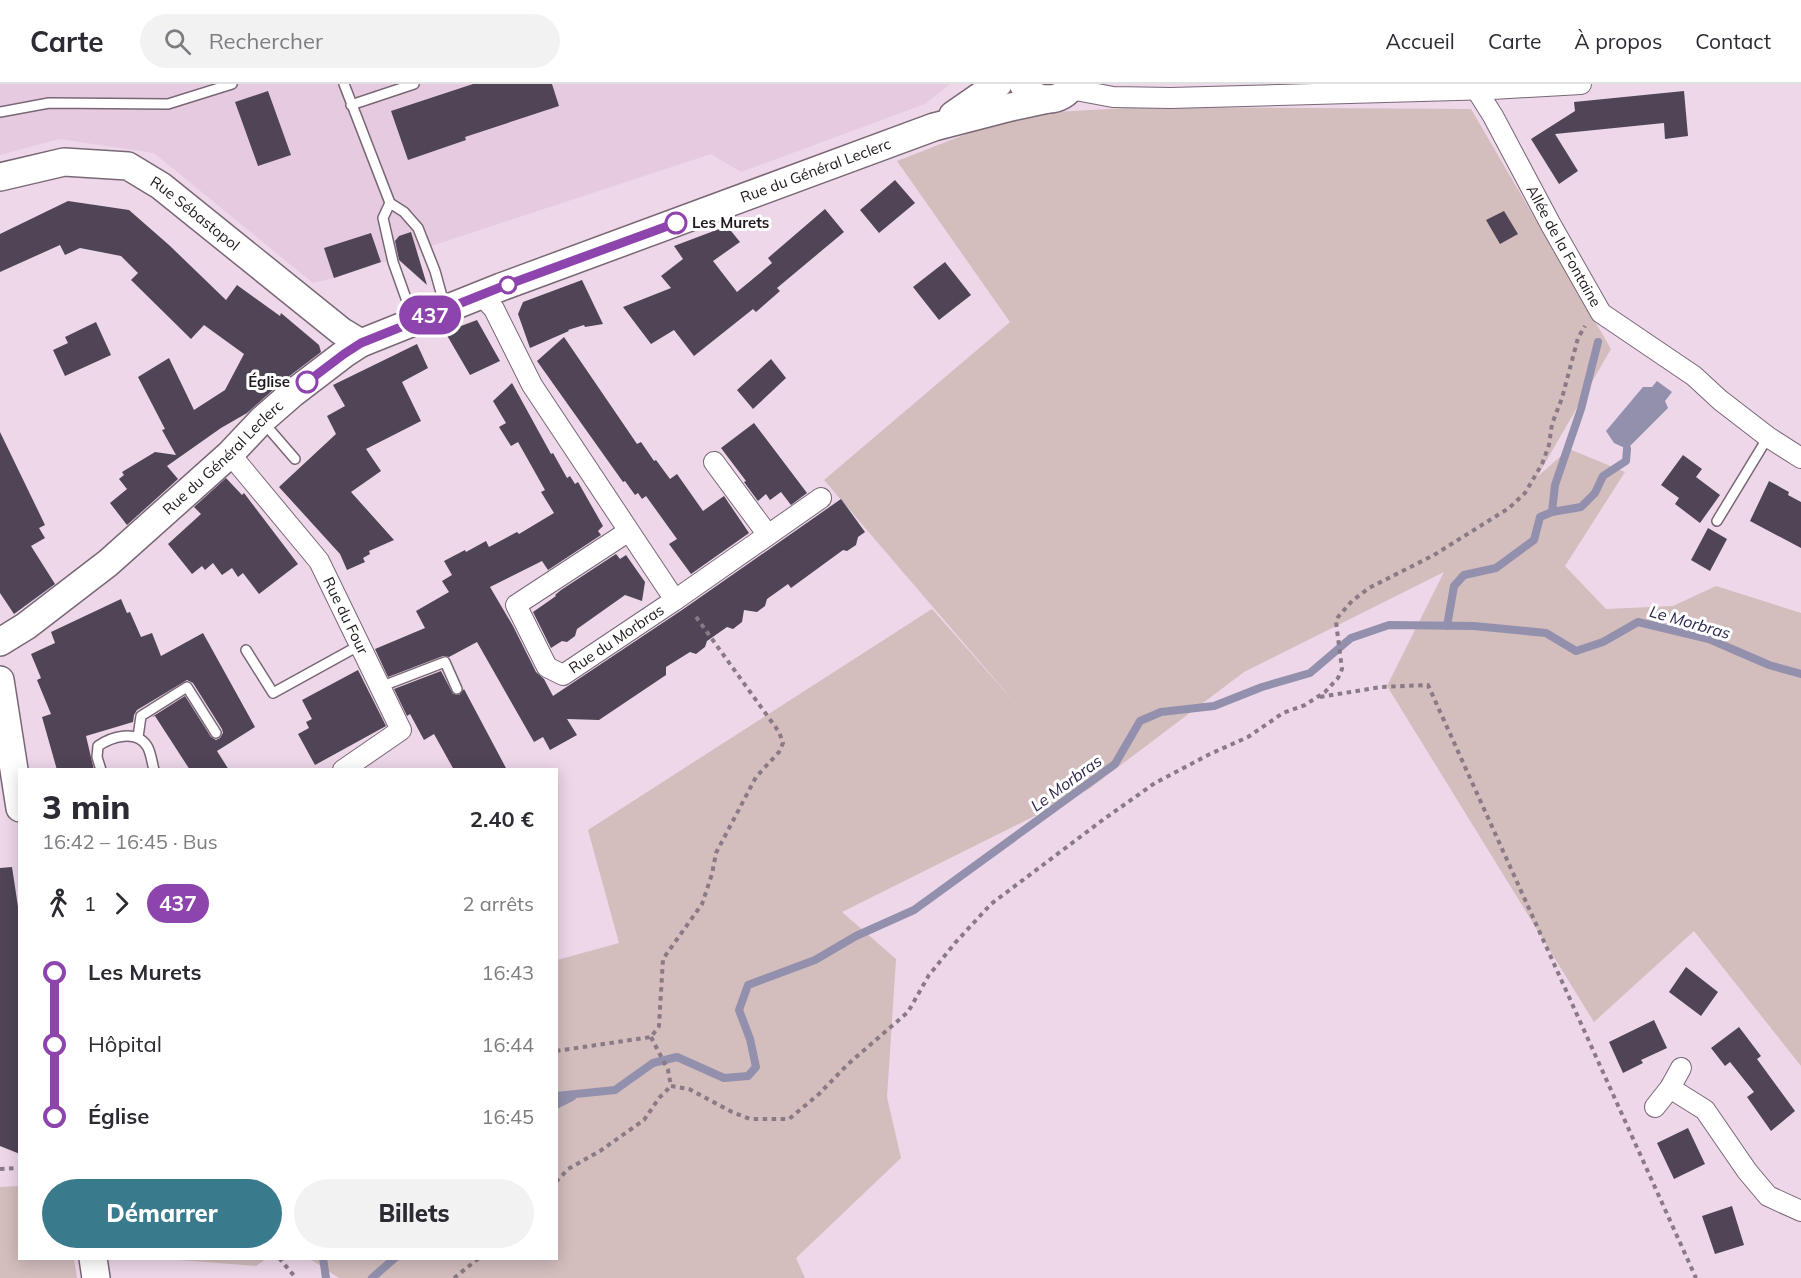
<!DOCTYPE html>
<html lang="fr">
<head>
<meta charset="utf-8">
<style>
  :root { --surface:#fff; --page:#f2f2f3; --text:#2b2b33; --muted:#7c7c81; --line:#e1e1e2; --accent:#397a8d }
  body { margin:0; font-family:Mulish,sans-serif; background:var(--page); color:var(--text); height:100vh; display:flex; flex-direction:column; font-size:22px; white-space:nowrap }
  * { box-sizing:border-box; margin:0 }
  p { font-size:20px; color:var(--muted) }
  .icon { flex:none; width:33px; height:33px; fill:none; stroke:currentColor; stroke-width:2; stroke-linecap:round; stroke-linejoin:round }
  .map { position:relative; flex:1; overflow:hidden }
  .drawer { position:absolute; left:18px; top:684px; width:540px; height:492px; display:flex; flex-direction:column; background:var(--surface); border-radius:0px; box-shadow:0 3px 15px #0003 }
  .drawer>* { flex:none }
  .badge { padding:0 12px; border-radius:20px; font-size:21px; line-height:39px }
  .map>.badge { position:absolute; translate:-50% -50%; box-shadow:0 0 0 3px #fff }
  .legs { display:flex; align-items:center; gap:9px; height:66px; padding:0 24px; font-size:20px }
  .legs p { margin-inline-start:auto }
  .headline { display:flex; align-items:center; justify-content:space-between; height:102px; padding:0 24px }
  h1 { font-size:33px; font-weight:800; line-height:45px }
  .cta { display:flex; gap:12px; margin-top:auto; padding:12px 24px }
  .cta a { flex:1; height:69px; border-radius:36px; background:var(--accent); color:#fff; font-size:24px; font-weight:800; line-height:69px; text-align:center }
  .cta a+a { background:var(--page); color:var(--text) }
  ul { padding:0 24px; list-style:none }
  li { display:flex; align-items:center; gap:21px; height:72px; font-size:22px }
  li i { display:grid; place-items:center; width:9px; height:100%; margin:0 8px; background:currentColor }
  li i::after { content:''; width:15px; height:15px; margin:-8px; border:4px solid; border-radius:50%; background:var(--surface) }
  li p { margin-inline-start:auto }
  li:first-child i { background:linear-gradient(#0000 50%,currentColor 0) }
  li:last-child i { background:linear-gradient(currentColor 50%,#0000 0) }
  header { display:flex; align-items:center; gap:36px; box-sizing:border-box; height:84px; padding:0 30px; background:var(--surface); border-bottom:2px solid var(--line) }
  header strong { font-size:28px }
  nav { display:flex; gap:33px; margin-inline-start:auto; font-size:21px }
  .search { width:420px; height:54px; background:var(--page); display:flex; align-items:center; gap:15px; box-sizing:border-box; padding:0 21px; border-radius:33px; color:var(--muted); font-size:22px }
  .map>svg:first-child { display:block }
</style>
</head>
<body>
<header>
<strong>Carte</strong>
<div class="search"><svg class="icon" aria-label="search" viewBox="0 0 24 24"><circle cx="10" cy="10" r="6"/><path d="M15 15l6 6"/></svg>Rechercher</div>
<nav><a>Accueil</a><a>Carte</a><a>À propos</a><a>Contact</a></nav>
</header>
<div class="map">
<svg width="1801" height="1194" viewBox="0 0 1801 1194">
  <rect width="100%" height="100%" fill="#edd7e9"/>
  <path fill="#e6cae0" d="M0,0h950l-25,20 -184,68 -30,-18 -377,124 -21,5 -159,-130 -95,-14 -59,16z"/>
  <path fill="#d3bdbd" d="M1147,23l324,2 140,240 -74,128 32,-28 56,23 -60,94 41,43 67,-3 43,-20 85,27v453l-107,-135 -100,91 -207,-336 57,-114 -200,100 -155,117 -247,123 54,47 -9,138 14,61 -105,100 9,20h-466l-29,-19 246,-1 1,-298 62,-17 -31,-113 344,-221 91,103 -199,-232 186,-158 -113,-161 121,-47z
    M19,1102l1,72 54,1 3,19h-77v-91z
    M167,1175h99l-10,7z"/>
  <path fill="#9290ac" d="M1657,297l15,11 -7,9 3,7 -41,41 -13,-6 -8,-12 37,-44h9z"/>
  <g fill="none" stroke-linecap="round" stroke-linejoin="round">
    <path stroke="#9290ac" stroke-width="8" d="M1552,428l3,-27 26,-76 17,-67
      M1447,542l7,-40 10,-11 32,-7 38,-28 6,-23 12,-5 29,-5 14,-14 8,-17 23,-15 1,-12
      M556,1012l59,-6 38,-27 24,-6 47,21 24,-2 8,-9 -6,-28 -11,-29 9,-25 67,-25 41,-24 58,-26 201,-146 25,-43 21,-9 53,-6 48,-19 48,-14 41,-35 38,-13 85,1 72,7 30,18 27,-9 35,-20 71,17 60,26 32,9
      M556,1021l16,-8
      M323,1174l3,20
      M372,1194l23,-20"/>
  </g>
  <path fill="#4f4557" d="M473,0h79l7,22 -94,31 1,3 -58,20 -17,-49z
    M268,7l23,64 -33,11 -23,-64z
    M1684,7l4,45 -23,3 -1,-16 -109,11 23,37 -19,13 -28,-45 44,-28 -1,-9z
    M895,96l20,23 -36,30 -19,-23z
    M68,117l61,9 40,35 57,55 11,-15 43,31 1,-3 38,32 2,7 -38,29 -36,32 -26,15 -54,38 11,13 -51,46 -17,-22 17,-14 -8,-10 5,-4 -2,-3 33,-20 21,3 -14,-25 3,-1 -27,-52 31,-19 25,52 31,-20 19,-36 -40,-29 -13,14 -60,-59 7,-7 -17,-17 -41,-8 -15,7 -5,-10 -60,27v-38z
    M825,125l19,23 -67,56 3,3 -24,21 -3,-3 -59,47 -20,-26 -23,14 -28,-37 48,-19 -10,-12 22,-17 -9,-13 53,-20 13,16 -27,19 24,31 35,-29 -4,-5z
    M1504,127l14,23 -18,10 -14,-24z
    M411,148l16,53 -28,-25 -4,-19 4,-5z
    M371,149l10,29 -47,16 -10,-30z
    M945,178l26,33 -32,25 -26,-33z
    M582,196l21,44 -18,3 -1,-2 -16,5 1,1 -39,17 -12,-34 5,-12z
    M477,236l23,41 -30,14 -25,-43z
    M96,238l15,33 -46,21 -12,-26 15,-7 -3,-6z
    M564,253l73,107 4,-2 13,19 2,-1 14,19 7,-5 26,37 21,-15 25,37 -58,41 -22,-30 8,-5 -31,-43 -4,3 -4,-6 -3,2 -10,-14 -2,1 -86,-121z
    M417,260l11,24 -26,14 19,39 -55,28 15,22 -30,21 43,48 -25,11 1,3 -7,4 2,4 -18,8 -7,-16 -61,-67 57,-53 -9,-18 18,-10 -12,-21z
    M771,275l15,19 -33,31 -16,-19z
    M512,299l39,71 2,-1 14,25 3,-2 5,8 3,-2 25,44 -5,5 3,4 -53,35 -6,-9 -52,26 23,39 23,46 8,7 9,17 129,-86 159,-111 24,33 -7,5 -2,8 -9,6 -4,-1 -52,38 -3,-4 -21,15 -2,7 -8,6 -13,-2 -2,12 -9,7 -6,-2 -20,14 -2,6 -9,7 -6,-2 -24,15v8l-67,45 -32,-1 10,16 -27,15 -7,-13 -9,5 -57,-100 -28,15 -6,-1 -55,21 -13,-28 50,-21 -9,-17 33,-19 -7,-11 10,-6 -8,-14 21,-11 1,2 20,-11 3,6 28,-15 2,2 35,-21 -13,-21 4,-2 -27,-48 -7,4 -12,-19 7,-4 -13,-22z
    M754,339l53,70 -16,12 -10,-13 -11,8 -4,-6 -8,7 -14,-19 2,-1 -25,-33z
    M0,348l45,93 -6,3 6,10 -14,8 24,38 -41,30 -14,-21z
    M1683,371l19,14 -6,8 24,18 -20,28 -25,-19 4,-6 -18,-13z
    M226,394l16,17 2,-2 54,71 -39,30 -16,-21 -5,4 -6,-9 -10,7 -9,-12 -8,7 -3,-4 -10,8 -24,-30 33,-30 -7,-7z
    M1769,397l20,11 -1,3 13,7v46l-51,-27z
    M1708,444l19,11 -17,32 -19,-11z
    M616,470l4,5 6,-4 19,27 -3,19 -17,-6 -48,34 -2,7 -8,6 -5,-1 -11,7 -18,-36 23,-16 -1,-1 6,-5z
    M121,515l6,14 3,-1 11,25 11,-4 9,23 42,-23 52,94 -38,24 12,19h-39l-35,-54 -3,1 33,-21 26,41 5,3 4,-2 3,-5 -1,-4 -29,-46 -6,-3 -50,30 -3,5 -1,7 -47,14 8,34h-37l-15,-53 9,-3 -14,-34 4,-2 -10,-24 24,-11 -4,-11z
    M358,586l28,56 -71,39 -17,-31 11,-6 -3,-6 6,-3 -10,-19z
    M441,587l12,23 6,1 5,-6 43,81h-53l-20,-36 -10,6 -14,-26 -3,2 -13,-27z
    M12,783l8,53v234l-20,-8v-278z
    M1686,883l32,25 -17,24 -32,-24z
    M1654,936l13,28 -26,12 2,3 -20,10 -14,-31z
    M1739,943l22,29 -4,3 38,52 -24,20 -24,-34 7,-5 -24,-30 -5,4 -14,-18z
    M1688,1044l17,36 -31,15 -17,-36z
    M1732,1122l12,39 -29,9 -13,-38z"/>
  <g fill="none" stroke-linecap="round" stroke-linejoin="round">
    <defs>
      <path id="service" d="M344,0l46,119 14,9 14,16 17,43 10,36
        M351,21l63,-21
        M0,28l49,-9 119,1 64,-20
        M390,119l-7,15 10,44 20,56
        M263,338l32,37
        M1717,437l51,-84
        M246,566l27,43 87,-48
        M380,603l65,-25 12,27
        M138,653l3,-21 46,-29 29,46
        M101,686l-4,-13 1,-11c13,-9 38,-17 49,0 4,6 5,17 7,24"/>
      <g id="minor">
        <path d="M1070,5l43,8 58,1 321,-9 89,-5"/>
        <path id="s1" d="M1476,5l17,27 58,109 50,88 93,63 26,24 48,37 33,21"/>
        <path id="s2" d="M481,211l13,14 38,76 97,146 -113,74 31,62 16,8 112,-75 -46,-69"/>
        <path id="s3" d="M230,370l89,107 82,169 -58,40"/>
        <path d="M714,378l54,73"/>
        <path d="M675,516l146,-102"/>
        <path d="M1670,1004l35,22 42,61 21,25 33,15"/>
        <path d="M1655,1023l15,-19 11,-20"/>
      </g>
      <g id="secondary">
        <path d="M1023,0c11,20 39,20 50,0"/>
        <path d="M953,31l45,-31"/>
        <path id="s4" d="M0,93l64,-15 64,4 33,20 180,145 20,12"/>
        <path id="s5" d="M0,558l26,-16 82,-63 122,-109 32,-34 31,-27 51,-39 17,-11 140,-56 433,-160 77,-20 37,-8"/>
        <path d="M0,596l20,128"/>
        <path d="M93,1174l3,20"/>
      </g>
    </defs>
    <use href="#service" stroke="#796776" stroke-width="12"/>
    <use href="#minor" stroke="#796776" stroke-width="22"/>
    <use href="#secondary" stroke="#796776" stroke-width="30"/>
    <path stroke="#897a86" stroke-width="4" stroke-dasharray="4.5 4.5" stroke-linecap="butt" d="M1320,613l61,-10 47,-2 268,593
      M651,953l17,33 3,16
      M556,967l95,-14 8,-11 4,-67 39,-55 10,-30 4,-21 40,-76 23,-25 4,-9 -4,-11 -85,-118
      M671,1002l18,3 43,23 18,7h39l30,-25 28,-29 61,-53 21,-37 26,-32 36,-39 113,-85 51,-36 55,-29 38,-17 35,-24 22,-8 20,-13 13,-14 4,-9 -6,-47 2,-5 14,-16 17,-13 65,-33 75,-47 16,-15 17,-29 7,-19 3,-21 10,-26 16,-60 7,-12
      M0,1085l20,-1
      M556,1098l12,-13 32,-18 44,-31 15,-22 12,-12
      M279,1174l17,20
      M454,1194l25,-20"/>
    <use href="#service" stroke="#fff" stroke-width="9"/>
    <use href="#minor" stroke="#fff" stroke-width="20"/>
    <use href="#secondary" stroke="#fff" stroke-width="27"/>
  </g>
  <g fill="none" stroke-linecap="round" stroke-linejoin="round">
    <defs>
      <path id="line-1" d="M307,298l37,-28 17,-11 140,-56 175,-64"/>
    </defs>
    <use href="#line-1" stroke="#fff" stroke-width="14"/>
    <use href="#line-1" stroke="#8e44ad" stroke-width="9"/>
  </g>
  <g fill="#fff" stroke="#8e44ad" stroke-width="3">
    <circle cx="676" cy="139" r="10"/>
    <circle cx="508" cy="201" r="8"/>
    <circle cx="307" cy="298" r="10"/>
  </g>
  <g text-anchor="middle" stroke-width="6" stroke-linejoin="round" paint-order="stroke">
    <g font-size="15" fill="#20181f" stroke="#fff">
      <text dy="5" stroke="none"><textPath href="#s5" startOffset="956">Rue du Général Leclerc</textPath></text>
      <text dy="5" stroke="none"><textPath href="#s4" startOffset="212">Rue Sébastopol</textPath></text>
      <text dy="5" stroke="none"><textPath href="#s1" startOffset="180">Allée de la Fontaine</textPath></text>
      <text dy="5" stroke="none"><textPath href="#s5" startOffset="290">Rue du Général Leclerc</textPath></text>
      <text dy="5" stroke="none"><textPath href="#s3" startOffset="200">Rue du Four</textPath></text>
      <text dy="5" stroke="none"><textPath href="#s2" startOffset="566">Rue du Morbras</textPath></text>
    </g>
    <g font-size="15" font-weight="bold" fill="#20181f" stroke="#fff" text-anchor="start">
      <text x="692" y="144">Les Murets</text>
      <text x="290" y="303" text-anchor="end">Église</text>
    </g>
    <g font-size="16" font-style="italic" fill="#2b254e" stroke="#fff">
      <text transform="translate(1690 538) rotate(16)" y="6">Le Morbras</text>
      <text transform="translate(1066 699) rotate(-36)" y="6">Le Morbras</text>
    </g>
  </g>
</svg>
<b class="badge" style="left:430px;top:231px;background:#8e44ad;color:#fff">437</b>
<section class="drawer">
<div class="headline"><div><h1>3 min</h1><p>16:42 – 16:45 · Bus</p></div><b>2.40 €</b></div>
<div class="legs"><svg class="icon" aria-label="walk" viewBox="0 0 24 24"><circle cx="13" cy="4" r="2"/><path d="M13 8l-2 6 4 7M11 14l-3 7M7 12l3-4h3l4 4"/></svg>1<svg class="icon" aria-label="forward" viewBox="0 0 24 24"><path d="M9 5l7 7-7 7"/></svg><b class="badge" style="background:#8e44ad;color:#fff">437</b><p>2 arrêts</p></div>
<ul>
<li><i style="color:#8e44ad"></i><b>Les Murets</b><p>16:43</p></li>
<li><i style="color:#8e44ad"></i><span>Hôpital</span><p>16:44</p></li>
<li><i style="color:#8e44ad"></i><b>Église</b><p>16:45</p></li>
</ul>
<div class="cta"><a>Démarrer</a><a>Billets</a></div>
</section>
</div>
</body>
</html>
